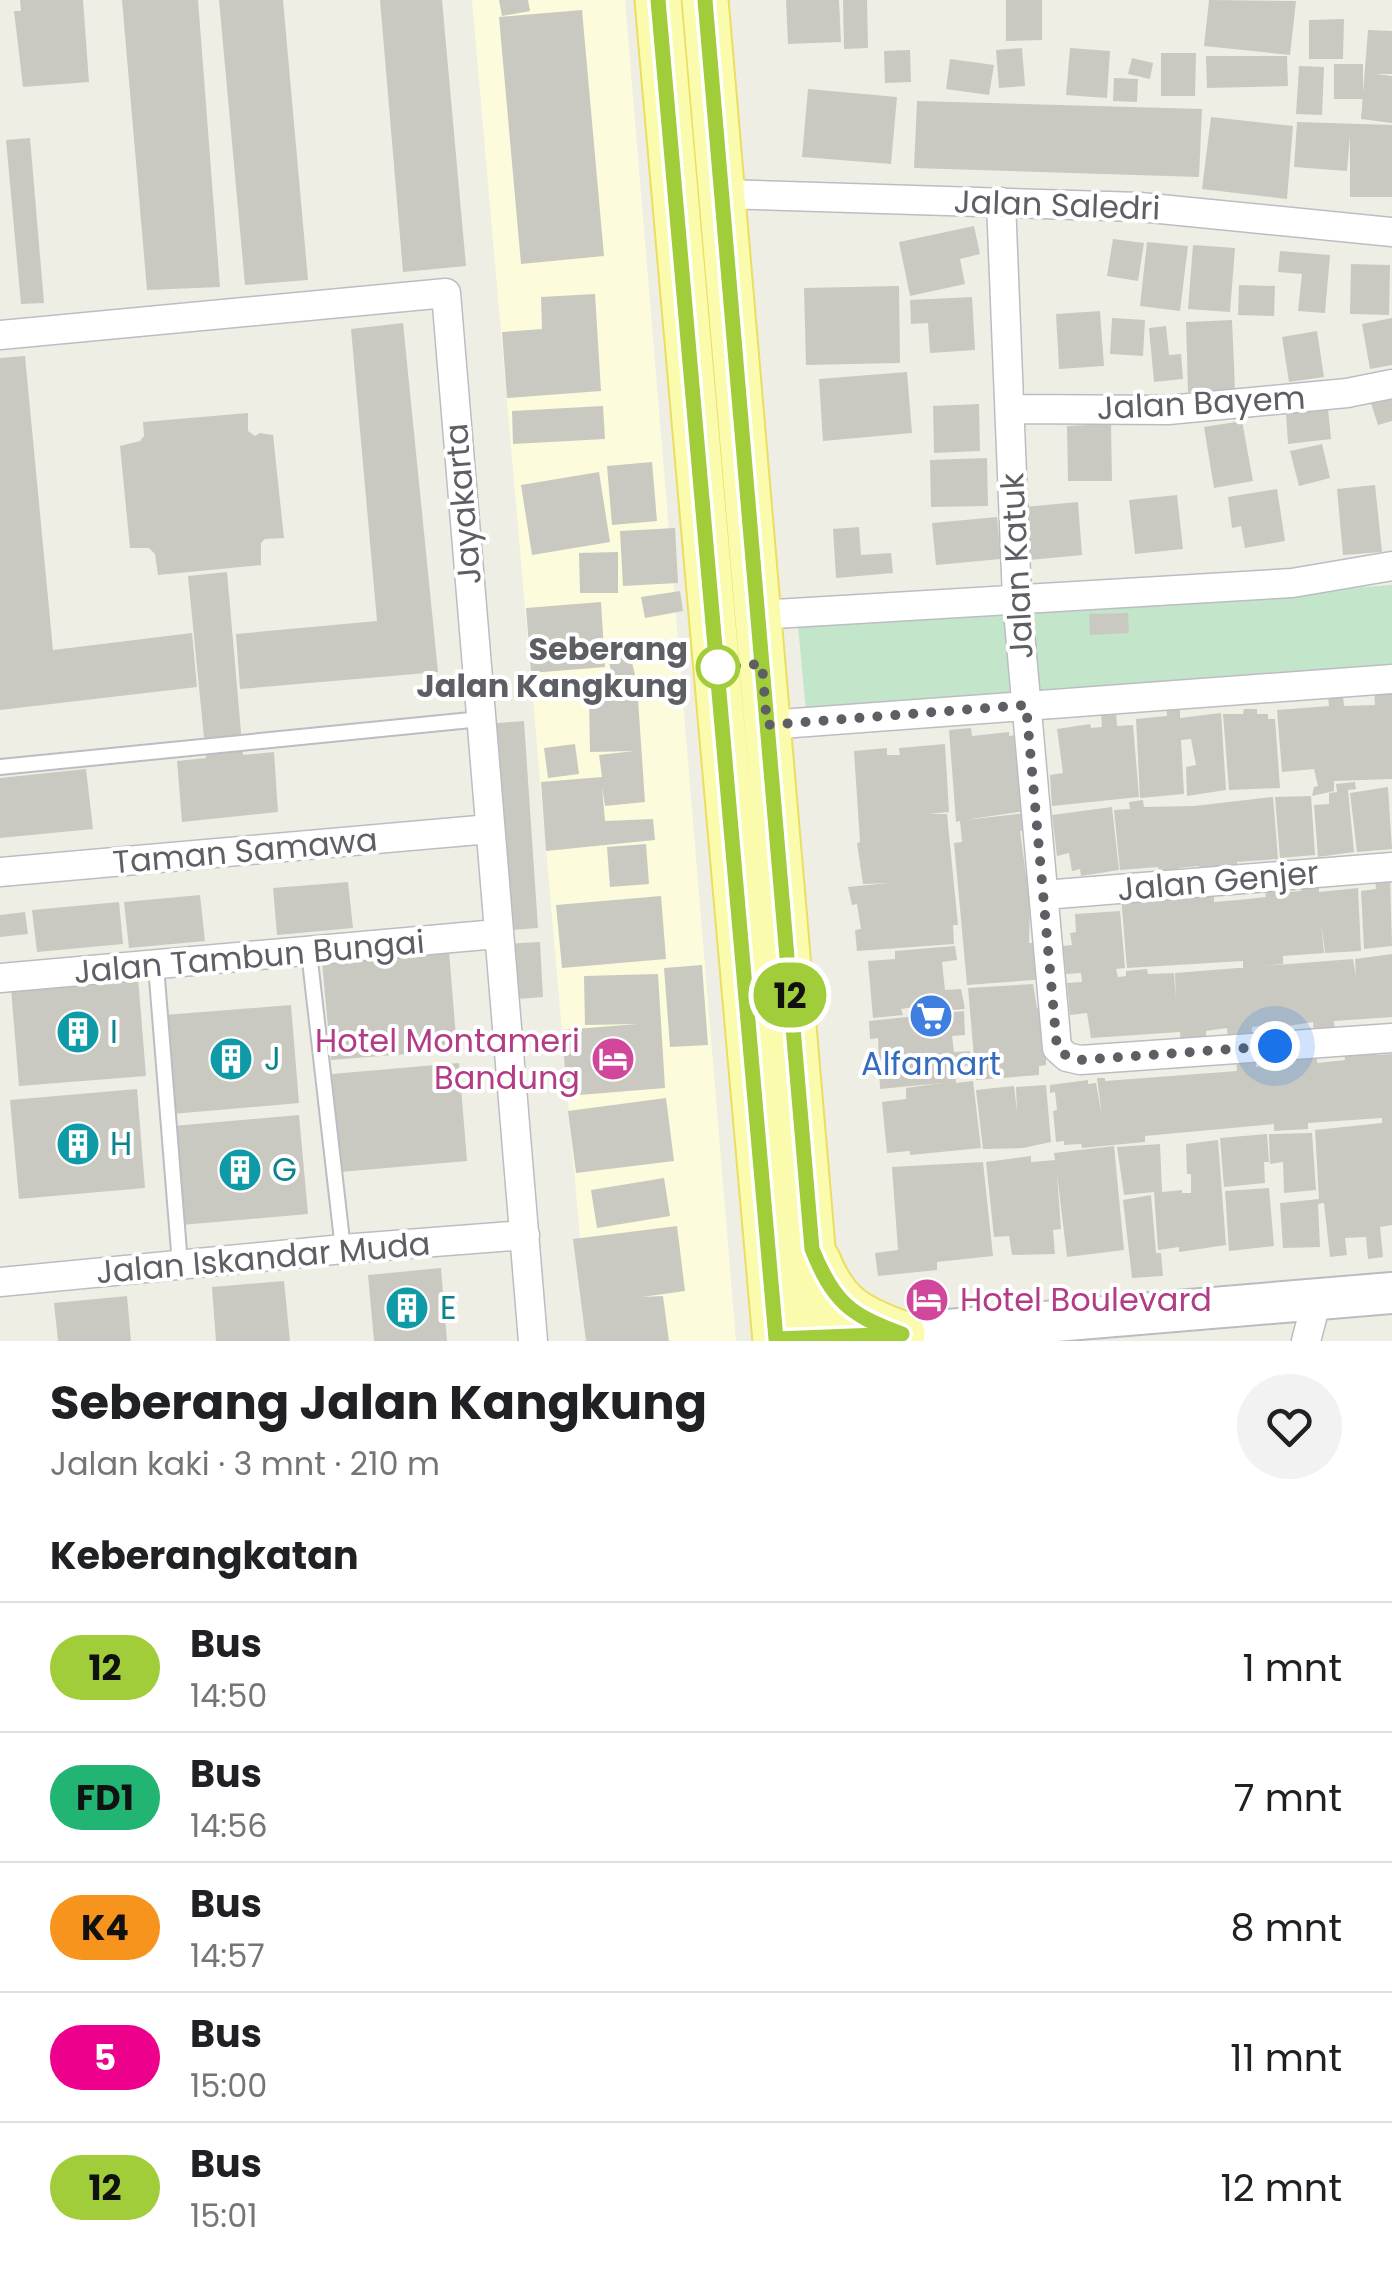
<!DOCTYPE html>
<html lang="id">
<head>
<meta charset="utf-8">
<style>
  :root { --surface:#fff; --page:#f2f2f2; --text:#202124; --muted:#757577; --line:#e0e0e0 }
  body { margin:0; font-family:Poppins,sans-serif; background:var(--page); color:var(--text); height:100vh; display:flex; flex-direction:column; font-size:38px; white-space:nowrap }
  * { box-sizing:border-box; margin:0 }
  p { font-size:32px; color:var(--muted) }
  .icon { flex:none; width:55px; height:55px; fill:none; stroke:currentColor; stroke-width:2; stroke-linecap:round; stroke-linejoin:round }
  .map { position:relative; height:1341px; overflow:hidden }
  .side { display:flex; flex-direction:column; background:var(--surface); flex:1 }
  .side>* { flex:none }
  .badge { padding:0 20px; border-radius:32px; font-size:35px; line-height:65px }
  .you { position:absolute; width:50px; height:50px; margin:-25px; border:8px solid #fff; border-radius:50%; background:#1a73e8; box-shadow:0 0 0 15px #1a73e833 }
  .map>.badge { position:absolute; translate:-50% -50%; box-shadow:0 0 0 5px #fff }
  h2 { padding:0 50px; font-size:38px; line-height:90px }
  .round { display:grid; place-items:center; flex:none; width:105px; height:105px; border-radius:52px; background:var(--page) }
  .summary { display:flex; align-items:center; justify-content:space-between; height:170px; padding:0 50px }
  h1 { font-size:48px; font-weight:700; line-height:75px }
  ul { padding:0; list-style:none }
  li { display:flex; align-items:center; gap:30px; height:130px; padding:0 50px; border-top:2px solid var(--line) }
  li div { flex:1 }
  li b { display:block; font-size:38px }
  li em { font-style:normal }
  li .badge { min-width:110px; font-weight:700; text-align:center }
  .map>svg:first-child { display:block }
</style>
</head>
<body>
<div class="map">
<svg width="1392" height="1341" viewBox="0 0 1392 1341">
  <rect width="100%" height="100%" fill="#efeee5"/>
  <path fill="#fcfbdc" d="M472,0h153l111,1341h-147z"/>
  <path fill="#c3e5c9" d="M1392,585v92l-584,56 -10,-107z"/>
  <path fill="#cac9c1" d="M20,0h63l6,82 -66,5 -9,-76h7z
    M122,0h76l22,287 -73,3z
    M219,0h64l25,280 -63,5z
    M380,0h62l24,266 -63,6z
    M499,0h29l2,11 -28,5z
    M786,0h53l2,42 -53,2z
    M843,0h24l1,48 -24,1z
    M1006,0h36v40l-36,1z
    M1209,0l87,1 -6,54 -86,-9z
    M582,10l22,246 -83,8 -22,-247z
    M1344,19l-1,40h-34v-39z
    M1368,30l24,1v43h-16l16,2v47l-31,-4z
    M1022,48l3,38 -26,2 -3,-38z
    M1070,48l40,3 -3,47 -41,-3z
    M910,50l1,32 -26,1 -1,-32z
    M1161,53h35l-1,43h-34z
    M1206,56h81l1,30 -81,2z
    M1132,58l21,5 -3,16 -22,-5z
    M950,59l44,6 -5,30 -43,-6z
    M1334,64h29v35h-29z
    M1299,66l25,1 -2,48 -26,-1z
    M1114,78l24,1 -1,23 -24,-1z
    M808,89l89,8 -6,67 -89,-7z
    M917,101l285,8 -3,68 -285,-9z
    M1211,117l82,9 -6,73 -85,-10z
    M1297,122l95,3v72h-42v-61l-3,35 -53,-4z
    M30,138l14,165 -23,1 -15,-164z
    M974,226l6,28 -20,5 5,25 -55,12 -11,-54z
    M1113,239l31,4 -6,38 -31,-5z
    M1147,242l41,4 -8,65 -40,-5z
    M1193,245l42,3 -5,64 -42,-3z
    M1280,251l50,4 -5,58 -27,-2 4,-37 -24,-2z
    M1351,264l39,1 -1,50 -39,-1z
    M1239,285l36,1 -1,30 -36,-1z
    M899,286l1,77 -94,2 -2,-77z
    M595,294l6,97 -94,7 -5,-66 40,-3 -1,-32z
    M972,297l3,53 -45,3 -2,-30 -17,1 -1,-24z
    M1100,311l4,55 -45,3 -3,-55z
    M1112,318l33,2 -2,36 -33,-2z
    M1392,318v47l-22,4 -8,-45z
    M1232,320l3,70 -47,2 -2,-70z
    M403,323l35,349 -198,17 -4,-55 141,-13 -26,-292z
    M1166,326l3,29 12,-1 2,25 -29,3 -5,-54z
    M1317,331l7,46 -35,5 -7,-45z
    M25,356l28,294 139,-17 5,54 -197,23v-352z
    M907,372l5,61 -89,8 -4,-62z
    M1392,392v29l-14,4 -8,-25z
    M979,404l1,47 -46,2 -1,-47z
    M603,406l2,33 -92,5 -1,-33z
    M1328,409l3,30 -43,5 -2,-31z
    M248,413v18l7,5 5,-3 13,2 11,103 -19,1 -4,4v22l-103,10 -3,-21 -6,-6h-19l-10,-102 20,-5 4,-5 -1,-14z
    M1242,421l11,60 -39,7 -10,-61z
    M1111,424l1,57h-44l-1,-55z
    M1322,444l8,34 -31,8 -9,-35z
    M987,458l1,48 -57,1 -1,-47z
    M652,462l5,59 -45,4 -5,-59z
    M599,472l11,70 -78,13 -11,-70z
    M1375,485l7,67 -39,3 -6,-66z
    M1277,489l8,52 -40,7 -4,-22 -9,2 -4,-31z
    M1177,495l6,54 -48,5 -6,-54z
    M1078,502l4,53 -53,5 -5,-53z
    M997,517l4,42 -65,6 -4,-42z
    M859,527l2,28 30,-2 2,20 -57,5 -3,-49z
    M675,528l3,55 -55,3 -3,-55z
    M618,552v41h-38l-1,-40z
    M227,572l16,183 31,-3 4,60 -96,10 -5,-61 29,-3 -18,-182z
    M680,591l3,20 -38,7 -4,-21z
    M601,602l4,65 -74,6 -5,-65z
    M1128,613l1,20 -39,2 -1,-21z
    M628,646l7,29 -21,6 -8,-29z
    M1392,689v90l-58,2v10l-22,5 2,-9 4,-1 -4,-17 -32,3 -5,-62 52,-4 -1,-9 15,-1 1,10 31,-1 -1,-15z
    M638,699l7,103 -40,4 -3,-19 3,34 48,-2 2,21 -109,11 -5,-69 61,-5 -3,-22 35,-4 -44,1 -1,-52z
    M1180,704v14l41,-5 5,77 -39,6 -1,-29 10,-2 -5,-26 -10,1 3,54 -44,4 -4,-79 31,-3 -1,-10z
    M1244,709h13v5h11v5h7l5,69 -51,2 -6,-76h20z
    M1116,712l1,14 16,-1 6,72 -87,9 -2,-31 13,-2 -6,-44 33,-5 1,4 11,-1 -1,-14z
    M524,721l14,207 -38,3 -14,-207z
    M971,728l1,8 37,-4v4l8,-1 15,75 -67,10 70,-8v17l-15,2 6,44 13,-2 3,31 -12,2 -1,37 15,-1 2,37 -79,6 -13,-142 8,-1 -2,-21 -4,1 -7,-92z
    M575,744l4,30 -31,4 -4,-30z
    M945,744l4,68 -21,2h19l11,111h-5l1,19 -97,7 -2,-21 6,-1 -4,-25 -5,1 -4,-18 40,-4 -25,1 -6,-41 3,-1 -6,-91 33,-3v7h13l-1,-7z
    M86,769l7,60 -93,9v-60z
    M1355,782l1,7 -8,1 6,62 -36,5 -4,-52 15,-1v-11l8,-1 -1,-8z
    M1388,787l4,62 -35,3 -7,-59z
    M1311,796l4,59 -35,3 -5,-61z
    M1273,797l5,62 -41,3 1,10 -38,4 -1,-10 -21,2v9l-18,1 -2,-11 -38,3 -6,-60 16,-1 -1,-7 14,-2 1,7 50,-1z
    M1112,807l7,63 -38,6 -1,-7 -8,2 -3,-18 -12,3 -5,-41z
    M646,844l3,40 -39,3 -3,-40z
    M1390,876l2,70 -28,3 -3,-58 15,-2 -1,-11z
    M348,882l5,46 -76,7 -4,-47z
    M1319,884v8l39,-4 3,63 -36,2 -4,-31 3,31 -41,3v8l-40,4v-7l-116,7 -6,-71 76,-5v5l17,-1v6l24,-2 28,-3 -1,-8 12,-1 1,5 23,-2 -1,-5z
    M200,895l5,46 -76,7 -5,-46z
    M661,896l5,63 -104,9 -6,-63z
    M119,902l4,42 -86,8 -5,-42z
    M1120,911l5,57 -9,1 2,8 8,-1v-5l21,-2 1,5 26,-1 2,27 -1,-27 178,-14 3,17 -1,-17 37,-5v63l-58,4 1,11 -21,2 -1,-12 -25,4 1,9h-15l-1,-10 -21,2v13l-24,1 -1,-13 -21,3v12l-25,1 -1,-12 -89,6 -4,-25 -17,2 -3,-32 15,-1 -1,-9 -15,1 -3,-28 9,-1 -2,-12 6,-1 -1,-18z
    M25,912l3,22 -28,3v-22z
    M540,942l3,55 -37,3 -4,-56z
    M955,946l2,14 -15,2 3,28 16,-1 4,20 -48,4 -2,-6 -14,2 2,6 -30,3 -5,-57 27,-2v-8z
    M449,951l8,99 -126,10 -9,-98z
    M702,965l6,80 -38,2 -6,-79z
    M658,974l7,114 -98,8 -5,-66 76,-6 -53,1 -1,-49z
    M138,977l8,99 -127,10 -8,-98z
    M1033,984l4,24 14,-1 2,48h-7v10l-7,1v9l-63,5 -8,-92z
    M291,1005l8,98 -127,11 -8,-99z
    M964,1011l1,24 -13,1 2,16 16,-1 1,14 -16,2 1,16 17,-2 8,67 -71,7v-4l-23,2 -5,-51 24,-3v-11l36,-5 -62,6 -2,-51 -8,1 -1,-18z
    M1376,1046v9l16,-1v171l-12,2 3,30 -15,2 -2,-22 -21,1 2,17 -17,2 -6,-54 -6,1 2,43 -37,1 -3,-45 39,-4 -4,-69 67,-7v-5l-74,5v6l-34,2v-7l-129,12v6l-63,6 -1,-4 -17,1v-4l-8,1 -3,-31 4,-1 -2,-18 -5,1v-8l38,-5v4l8,-1 6,33 -5,-38h8v3l132,-10 -1,-15 19,-1 1,12 30,-4v-9l31,-2v11l28,-3 -1,-11z
    M459,1063l8,98 -127,11 -8,-98z
    M1046,1085l5,57 -28,6 -40,1 -7,-59 38,-4 3,26 -1,-25z
    M137,1089l8,99 -126,11 -9,-99z
    M666,1098l8,63 -98,12 -8,-62z
    M299,1115l9,99 -127,11 -8,-99z
    M1312,1133l4,57 -32,3 -1,-31 -13,2 -1,-30z
    M1267,1134l2,28h-5l1,21 -41,4 -4,-49z
    M1218,1140l8,105 -47,7v-5l-21,3 -4,-58 -30,3 -7,-48 43,-3 2,48 20,-2v3h9v-19h-4l-1,-30z
    M1114,1146l10,104 -57,7 -10,-83 4,55 -8,1 2,24 -43,1 -3,-19 -15,1 -8,-75 45,-6v6l24,-2 -1,-7z
    M983,1162l10,94 -56,6v8l-59,6 -3,-23 23,-3 -6,-83z
    M664,1178l6,38 -73,12 -6,-38z
    M1269,1188l5,58 -45,5 -4,-60z
    M1151,1195l5,58h5l2,23 -31,2 -9,-78z
    M677,1226l8,65 -43,6 21,-1 6,45h-83l-13,-102z
    M441,1268l6,73h-73l-6,-66z
    M284,1281l6,60h-74l-4,-54z
    M127,1296l4,45h-73l-4,-38z"/>
  <g fill="none" stroke-linecap="round" stroke-linejoin="round">
    <defs>
      <path id="lane" d="M0,767l481,-48
        M309,952l34,297
        M156,966l24,298"/>
      <path id="street" d="M722,194l418,13 252,25
        M1001,202l16,397 40,449 10,9 13,3 312,-22
        M0,335l446,-42 87,1048
        M1010,409l158,1 179,-17 45,-9
        M758,615l534,-32 100,-17
        M767,725l625,-46
        M0,872l490,-43
        M1044,895l348,-28
        M0,978l497,-44
        M0,1282l343,-33 182,-14
        M1306,1341l11,-42"/>
      <path id="secondary" d="M788,1338l136,-6 468,-39"/>
      <path id="primary" d="M658,0l118,1341
        M705,0l115,1341
        M817,1260c18,46 40,58 85,74"/>
    </defs>
    <use href="#lane" stroke="#bcbdc3" stroke-width="18"/>
    <use href="#street" stroke="#bcbdc3" stroke-width="31"/>
    <use href="#secondary" stroke="#bbbcc2" stroke-width="44"/>
    <use href="#primary" stroke="#ebde62" stroke-width="49"/>
    <use href="#lane" stroke="#fff" stroke-width="14"/>
    <use href="#street" stroke="#fff" stroke-width="28"/>
    <use href="#secondary" stroke="#fff" stroke-width="40"/>
    <use href="#primary" stroke="#fafbad" stroke-width="45"/>
  </g>
  <g fill="none" stroke-linecap="round" stroke-linejoin="round">
    <defs>
      <path id="line" d="M658,0l118,1339 126,-5c-53,-19 -69,-33 -90,-85l-107,-1249"/>
    </defs>
    <use href="#line" stroke="#fff" stroke-width="22"/>
    <use href="#line" stroke="#a2cd3a" stroke-width="15"/>
    <path stroke="#5d5f65" stroke-width="10" stroke-dasharray="0 18" d="M718,667l44,-3 5,61 259,-20 31,343 11,9 12,3 195,-14"/>
  </g>
  <defs>
    <symbol id="supermarket-disc" viewBox="-11 -11 22 22"><circle r="9.5" fill="#3f7fe0" stroke="#fff"/><path d="M-6-5.5h2.5l.6 2H6L4.5 2H-2.5L-4.4-4H-6ZM-1.5 3.2a1.3 1.3 0 1 0 .1 0ZM3 3.2a1.3 1.3 0 1 0 .1 0Z" fill="#fff"/></symbol>
    <symbol id="building-disc" viewBox="-11 -11 22 22"><circle r="9.5" fill="#0f9aa8" stroke="#fff"/><path d="M-4-6H4V6H1V3H-1V6H-4ZM-2.5-4.3h1.7v1.8h-1.7ZM.8-4.3h1.7v1.8H.8ZM-2.5-1h1.7V.8h-1.7ZM.8-1h1.7V.8H.8Z" fill="#fff"/></symbol>
    <symbol id="hotel-disc" viewBox="-11 -11 22 22"><circle r="9.5" fill="#d1479c" stroke="#fff"/><path d="M-6-4.5h1.5V1H6V5H4.5V3h-9V5H-6ZM-4 0a1.8 1.8 0 1 1 3.6 0ZM.5 0V-2.5h3Q6-2.5 6 0Z" fill="#fff"/></symbol>
  </defs>
  <g fill-rule="evenodd">
    <use href="#supermarket-disc" x="906" y="991" width="50" height="50"/>
    <use href="#building-disc" x="53" y="1007" width="50" height="50"/>
    <use href="#building-disc" x="206" y="1034" width="50" height="50"/>
    <use href="#hotel-disc" x="588" y="1034" width="50" height="50"/>
    <use href="#building-disc" x="53" y="1119" width="50" height="50"/>
    <use href="#building-disc" x="215" y="1145" width="50" height="50"/>
    <use href="#hotel-disc" x="902" y="1275" width="50" height="50"/>
    <use href="#building-disc" x="382" y="1283" width="50" height="50"/>
  </g>
  <circle fill="#fff" stroke="#a2cd3a" stroke-width="5" cx="718" cy="667" r="20"/>
  <g text-anchor="middle" stroke-width="8" stroke-linejoin="round" paint-order="stroke">
    <g font-size="32" fill="#5d5f65" stroke="#fff">
      <text transform="translate(1057 205) rotate(2)" y="11">Jalan Saledri</text>
      <text transform="translate(1201 403) rotate(-3)" y="11">Jalan Bayem</text>
      <text transform="translate(463 504) rotate(-95)" y="11">Jayakarta</text>
      <text transform="translate(1017 566) rotate(-93)" y="11">Jalan Katuk</text>
      <text transform="translate(245 851) rotate(-5)" y="11">Taman Samawa</text>
      <text transform="translate(1218 881) rotate(-5)" y="11">Jalan Genjer</text>
      <text transform="translate(249 957) rotate(-5)" y="11">Jalan Tambun Bungai</text>
      <text transform="translate(263 1258) rotate(-5)" y="11">Jalan Iskandar Muda</text>
    </g>
    <g font-size="32" font-weight="bold" fill="#5d5f65" stroke="#fff" text-anchor="end">
      <text x="688" y="660">Seberang<tspan x="688" dy="37">Jalan Kangkung</tspan></text>
    </g>
    <g font-size="32" fill="#0d838f" stroke="#fff" text-anchor="start">
      <text x="110" y="1043">I</text>
      <text x="264" y="1070">J</text>
      <text x="110" y="1155">H</text>
      <text x="272" y="1181">G</text>
      <text x="440" y="1319">E</text>
    </g>
    <g font-size="32" fill="#b23c85" stroke="#fff" text-anchor="end">
      <text x="580" y="1052">Hotel Montameri<tspan x="580" dy="37">Bandung</tspan></text>
      <text x="960" y="1311" text-anchor="start">Hotel Boulevard</text>
    </g>
    <g font-size="32" fill="#366cbe" stroke="#fff">
      <text x="931" y="1075">Alfamart</text>
    </g>
  </g>
</svg>
<div class="you" style="left:1275px;top:1046px"></div>
<b class="badge" style="left:790px;top:995px;background:#a2cd3a;color:#111">12</b>
</div>
<section class="side">
<div class="summary"><div><h1>Seberang Jalan Kangkung</h1><p>Jalan kaki · 3 mnt · 210 m</p></div><a class="round"><svg class="icon" aria-label="heart" viewBox="0 0 24 24"><path d="M12 20l-8-8c-3-5 5-10 8-4 3-6 11-1 8 4z"/></svg></a></div>
<h2>Keberangkatan</h2>
<ul>
<li><span class="badge" style="background:#a2cd3a;color:#111">12</span><div><b>Bus</b><p>14:50</p></div><em>1 mnt</em></li>
<li><span class="badge" style="background:#22b473;color:#111">FD1</span><div><b>Bus</b><p>14:56</p></div><em>7 mnt</em></li>
<li><span class="badge" style="background:#f7941d;color:#111">K4</span><div><b>Bus</b><p>14:57</p></div><em>8 mnt</em></li>
<li><span class="badge" style="background:#ec008c;color:#fff">5</span><div><b>Bus</b><p>15:00</p></div><em>11 mnt</em></li>
<li><span class="badge" style="background:#a2cd3a;color:#111">12</span><div><b>Bus</b><p>15:01</p></div><em>12 mnt</em></li>
</ul>
</section>
</body>
</html>
